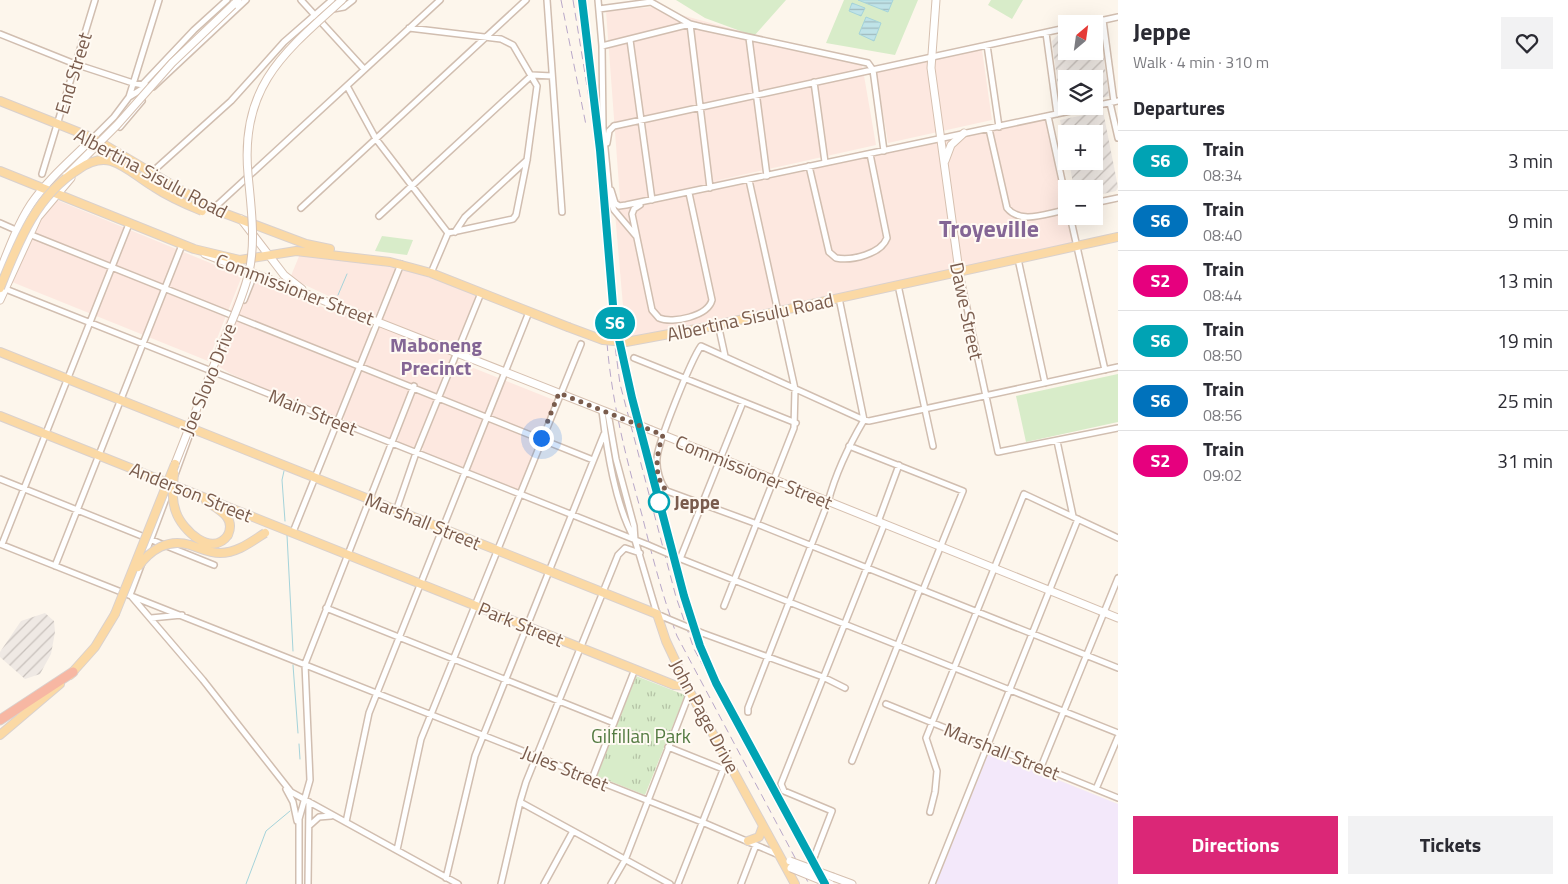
<!DOCTYPE html>
<html lang="en">
<head>
<meta charset="utf-8">
<style>
  :root { --surface:#fff; --page:#f2f2f3; --text:#2b2b33; --muted:#7c7c81; --line:#e1e1e2; --accent:#db2777 }
  body { margin:0; font-family:"Titillium Web",sans-serif; background:var(--page); color:var(--text); height:100vh; display:flex; flex-direction:column; font-size:19px; white-space:nowrap }
  * { box-sizing:border-box; margin:0 }
  p { font-size:16px; color:var(--muted) }
  .icon { flex:none; width:28px; height:28px; fill:none; stroke:currentColor; stroke-width:2; stroke-linecap:round; stroke-linejoin:round }
  .map { position:relative; flex:1; overflow:hidden }
  .side { display:flex; flex-direction:column; background:var(--surface); width:450px }
  .side>* { flex:none }
  .badge { padding:0 10px; border-radius:16px; font-size:18px; line-height:32px }
  .needle { width:32px; rotate:29deg }
  .tools { position:absolute; left:1058px; top:15px; display:grid; gap:10px }
  .tools a { display:grid; place-items:center; width:45px; height:45px; border-radius:0px; background:var(--surface); box-shadow:0 5px 20px #0002; font-size:25px }
  .you { position:absolute; width:25px; height:25px; margin:-12px; border:4px solid #fff; border-radius:50%; background:#1a73e8; box-shadow:0 0 0 8px #1a73e833 }
  .map>.badge { position:absolute; translate:-50% -50%; box-shadow:0 0 0 2px #fff }
  h2 { padding:0 15px; font-size:19px; line-height:45px }
  .round { display:grid; place-items:center; flex:none; width:52px; height:52px; border-radius:0px; background:var(--page) }
  .overview { display:flex; align-items:center; justify-content:space-between; height:85px; padding:0 15px }
  h1 { font-size:24px; font-weight:700; line-height:38px }
  .action { display:flex; gap:10px; margin-top:auto; padding:10px 15px }
  .action a { flex:1; height:58px; border-radius:0px; background:var(--accent); color:#fff; font-size:20px; font-weight:700; line-height:58px; text-align:center }
  .action a+a { background:var(--page); color:var(--text) }
  ul { padding:0; list-style:none }
  li { display:flex; align-items:center; gap:15px; height:60px; padding:0 15px; border-top:1px solid var(--line) }
  li div { flex:1 }
  li b { display:block; font-size:19px }
  li em { font-style:normal }
  li .badge { min-width:55px; font-weight:700; text-align:center }
  main { display:flex; flex:1; min-height:0 }
  .map>svg:first-child { display:block }
</style>
</head>
<body>
<main>
<div class="map">
<svg width="1118" height="884" viewBox="0 0 1118 884">
  <defs>
    <pattern id="industrial-furrows" width="10" height="10" patternUnits="userSpaceOnUse" patternTransform="scale(1.25)"><rect width="10" height="10" fill="#efe9e4"/><path d="M-1 1l2-2M0 10L10 0M9 11l2-2" fill="none" stroke="#c7c0bb"/></pattern>
    <pattern id="park-tufts" width="24" height="20" patternUnits="userSpaceOnUse" patternTransform="scale(1.25)"><rect width="24" height="20" fill="#d8ecc9"/><path d="M3 7l-1-3M5 7V3M7 7l1-3M15 17l-1-3M17 17v-4M19 17l1-3" fill="none" stroke="#b4c2a5"/></pattern>
    <pattern id="water-rules" width="6" height="5" patternUnits="userSpaceOnUse" patternTransform="scale(1.25)"><rect width="6" height="5" fill="#bfe3e8"/><path d="M0 2.5h6" fill="none" stroke="#a0bbbe"/></pattern>
  </defs>
  <rect width="100%" height="100%" fill="#fdf6ec"/>
  <path fill="#fde8e0" d="M652,7l210,57 14,81 -166,37 338,-66 18,80v20h5l7,30 -452,95 -12,-140 6,-2 -14,-188z
    M982,50l10,70 -104,23 -12,-71z
    M57,200l185,76 -34,85 -196,-79 32,-68z
    M300,254l96,14 -25,58 6,3 26,-61 73,27 -25,64 108,43 -37,90 -100,-40 1,-4 -5,-2 -3,3 -18,-7 2,-6 -6,-2 -2,5 -47,-18v-5l-6,-2 -2,4 -105,-44 -21,-13 34,-86 93,38 -2,-14 -45,-21z"/>
  <path fill="url(#industrial-furrows)" d="M1099,26l10,70 -15,4v-21h-28v25l-7,-9 -7,-54 6,-6 8,-2v18h28v-24z
    M1103,111l15,76 -2,4 -22,5v-7h-20l-5,-28h25v-27h-28v16l-6,-30z
    M45,613l9,8 1,11 -4,22 -11,20 -15,5 -25,-22v-5l21,-31z"/>
  <path fill="#f3e8fa" d="M989,752l129,52v80h-182z"/>
  <path fill="url(#park-tufts)" d="M636,676l49,19 -40,100 -48,-19z"/>
  <path fill="#d8ecc9" d="M676,0h110l-32,36 -49,-18z
    M844,0h74l-23,55 -69,-12z
    M991,0h32l-11,19 -24,-14z
    M382,236l31,4 -6,15 -32,-4z
    M1118,374v48l-92,20 -10,-46z
    M618,741l18,8 -14,34 -18,-8z"/>
  <path fill="url(#water-rules)" stroke="#a5d3da" d="M858,0h35l-5,12z
    M852,3l13,5 -4,8 -12,-5z
    M866,17l15,6 -7,18 -15,-7z"/>
  <g fill="none" stroke-linecap="round" stroke-linejoin="round">
    <path stroke="#a5d3da" stroke-width="1" d="M338,295l9,-21
      M284,471l-2,9 3,41
      M287,535l6,116
      M293,665l5,68
      M299,744l1,15
      M246,884l20,-53 24,-20"/>
    <defs>
      <path id="street" d="M301,0l63,69
        M547,0l15,212
        M598,0l4,46 1,82 7,72 4,10 22,26
        M333,9l11,-2 9,-7
        M599,9l52,-7 39,22 12,3 166,36 5,7 11,81
        M1103,20l11,82
        M690,24l20,164
        M1086,24l32,-7
        M409,28l92,11 12,6 24,41 -10,74 -11,55 -3,4 -65,14
        M1046,33l11,81
        M0,34l75,30 58,19 20,4 93,-87
        M749,38l18,138
        M630,40l22,160
        M987,45l12,82
        M602,46l88,-22
        M814,82l11,80
        M142,85l52,-55 33,-30
        M347,86l29,53 72,94
        M129,97l18,-11
        M1110,103l8,35
        M1048,116l18,83
        M614,126l452,-98
        M120,127l22,-26
        M989,129l18,79c14,17 40,5 59,2
        M93,138l21,-21 15,-20 30,-97
        M607,143l2,-12 5,-5
        M809,166l20,86 7,6c16,3 45,-4 51,-20l-17,-84
        M151,173l80,-72 53,-59 48,-42
        M42,174l53,-174
        M611,190l4,13 4,3 7,-1 492,-104
        M1094,203l24,-5
        M640,205l-6,4 -2,5 20,96 7,8c14,6 49,-2 53,-18l-23,-107
        M301,208l225,-208
        M213,209l227,-209
        M379,216l153,-141 20,1
        M1070,216l35,154
        M0,223l18,8
        M455,232l10,-15 62,-57
        M29,234l564,226
        M1018,259l27,124
        M959,271l39,181 120,-24
        M431,273l17,-40
        M898,285l35,161
        M3,288l645,257
        M839,298l25,122
        M244,300l10,-25
        M718,324l7,32
        M634,358l162,65
        M1118,367l-249,54 -5,-1 -163,-74c-10,14 -43,96 -44,112 -1,10 3,26 10,33l90,33 361,144
        M602,411c5,39 13,94 33,129l-1,-14 -18,-67 -8,-46
        M1057,441l16,75
        M849,446l114,45 -40,99 -3,-1 -68,172
        M175,475l15,-41
        M0,479l214,86
        M396,511l20,-58 65,-160
        M878,522l21,-57
        M293,532l108,-268
        M635,540l22,74 9,4
        M0,544l702,278 77,33
        M2,544l127,-320
        M676,557l442,176
        M680,559l63,-157
        M55,566l127,-321
        M130,595l41,-110
        M132,597l71,83 88,112 167,92
        M724,606l70,-178 1,-39 -46,-209
        M326,608l288,115
        M151,618l31,-3
        M702,633l121,44 22,11
        M886,704l232,94
        M748,712v-4l80,-206c8,-30 20,-55 36,-82
        M668,747l55,22
        M1041,767l77,-189
        M592,779l43,-110
        M286,789l7,13 4,19
        M1096,789l22,-52
        M520,802l150,82
        M930,812l5,-20 2,-21 -11,-33 98,-244 94,44
        M346,822l23,-109 160,-401
        M309,826l10,-9 12,-1
        M397,850l24,-111 160,-395
        M815,855l17,-44 -48,-20 -3,-7 103,-259
        M446,878l29,-122 129,-322
        M299,884v-65l11,-39 -5,-116 109,-278
        M308,884l1,-82
        M501,884l19,-82 6,-20 92,-227 7,-7 15,5
        M544,884l29,-53
        M611,884l14,-24 65,-168
        M678,884l49,-124
        M741,884l15,-39
        M932,884l146,-365"/>
      <path id="secondary" d="M936,0l-5,68 28,203
        M233,5l5,-5
        M945,161l6,-16 13,-12
        M241,219l43,56 18,14
        M205,254l407,160
        M0,271c9,-23 18,-47 31,-67 17,-25 41,-45 62,-66
        M0,300l38,-83 33,-39
        M651,430l467,188
        M833,877l19,7"/>
      <path id="primary" d="M0,101l93,37 120,71 93,35 24,5
        M0,171l194,78 46,11 56,-9 94,11 41,11 137,54
        M626,342l81,-15 411,-90
        M0,352l657,262 9,27 24,51 105,192
        M0,416l674,269 13,1
        M206,501c13,9 30,16 22,34
        M70,675l25,-28 20,-33
        M0,735l60,-51
        M748,841l11,-4 4,-11"/>
      <path id="highway" d="M0,720l73,-48"/>
    </defs>
    <use href="#street" stroke="#d1beb0" stroke-width="8"/>
    <use href="#secondary" stroke="#d6c0b0" stroke-width="9"/>
    <use href="#primary" stroke="#dad1cd" stroke-width="10"/>
    <use href="#highway" stroke="#dad1cd" stroke-width="11"/>
    <use href="#street" stroke="#fff" stroke-width="5"/>
    <use href="#secondary" stroke="#fff" stroke-width="7"/>
    <use href="#primary" stroke="#fbd9a5" stroke-width="8"/>
    <use href="#highway" stroke="#f7b7a3" stroke-width="9"/>
    <path stroke="#b9a8c9" stroke-width="1" stroke-dasharray="8 5" stroke-linecap="butt" d="M561,0l25,125
      M573,0l23,141 14,167 10,76 56,213 18,52 128,235
      M582,0l7,55
      M607,343c5,60 19,115 35,172 10,41 21,82 35,121l132,248
      M624,367l71,266"/>
    <defs>
      <path id="street-bridge" d="M648,545l28,12
        M666,618l36,15
        M809,871l6,-16"/>
      <path id="secondary-bridge" d="M67,175l50,-50 55,-62 61,-58
        M612,414l39,16
        M175,464c15,-39 31,-78 46,-117 10,-24 22,-49 28,-75 7,-32 2,-65 -1,-98 -8,-87 35,-121 94,-174
        M790,861l43,16
        M791,868l39,16"/>
      <path id="primary-bridge" d="M0,288c18,-45 36,-93 79,-119 10,-7 20,-11 32,-8 16,5 29,18 43,26 15,10 31,17 48,24
        M568,327l35,13 23,2
        M174,473c-1,13 -3,26 2,39 6,18 36,46 52,23
        M138,567c12,-17 30,-29 52,-22 10,3 19,8 30,8 17,0 31,-11 45,-20
        M115,614l60,-150"/>
    </defs>
    <use href="#street-bridge" stroke="#d1beb0" stroke-width="8" stroke-linecap="butt"/>
    <use href="#secondary-bridge" stroke="#d6c0b0" stroke-width="9" stroke-linecap="butt"/>
    <use href="#primary-bridge" stroke="#dad1cd" stroke-width="10" stroke-linecap="butt"/>
    <use href="#street-bridge" stroke="#fff" stroke-width="5"/>
    <use href="#secondary-bridge" stroke="#fff" stroke-width="7"/>
    <use href="#primary-bridge" stroke="#fbd9a5" stroke-width="8"/>
  </g>
  <g fill="none" stroke-linecap="round" stroke-linejoin="round">
    <defs>
      <path id="line" d="M582,0l18,150 14,167 18,81 52,198 16,50 16,37 109,201"/>
    </defs>
    <use href="#line" stroke="#fff" stroke-width="11"/>
    <use href="#line" stroke="#00a3b4" stroke-width="8"/>
    <path stroke="#7a5c4d" stroke-width="5" stroke-dasharray="0 9" d="M541,438l18,-45 104,42c-6,17 -11,41 4,56l-8,11"/>
  </g>
  <circle fill="#fff" stroke="#00a3b4" stroke-width="2.5" cx="659" cy="502" r="10"/>
  <g text-anchor="middle" stroke-width="4" stroke-linejoin="round" paint-order="stroke">
    <g font-size="19" fill="#7a5c4d" stroke="#fffaf3">
      <text transform="translate(73 73) rotate(-73)" y="7">End Street</text>
      <text transform="translate(151 173) rotate(28)" y="7">Albertina Sisulu Road</text>
      <text transform="translate(295 289) rotate(21)" y="7">Commissioner Street</text>
      <text transform="translate(967 311) rotate(78)" y="7">Dawe Street</text>
      <text transform="translate(750 317) rotate(-12)" y="7">Albertina Sisulu Road</text>
      <text transform="translate(208 379) rotate(-68)" y="7">Joe Slovo Drive</text>
      <text transform="translate(313 412) rotate(22)" y="7">Main Street</text>
      <text transform="translate(754 472) rotate(22)" y="7">Commissioner Street</text>
      <text transform="translate(191 492) rotate(22)" y="7">Anderson Street</text>
      <text transform="translate(423 521) rotate(22)" y="7">Marshall Street</text>
      <text transform="translate(521 624) rotate(22)" y="7">Park Street</text>
      <text transform="translate(705 716) rotate(62)" y="7">John Page Drive</text>
      <text transform="translate(1002 751) rotate(22)" y="7">Marshall Street</text>
      <text transform="translate(565 768) rotate(22)" y="7">Jules Street</text>
    </g>
    <g font-size="19" font-weight="bold" fill="#7a5c4d" stroke="#fffaf3" text-anchor="start">
      <text x="674" y="509">Jeppe</text>
    </g>
    <g font-size="19" fill="#537a41" stroke="#fffaf3">
      <text x="641" y="743">Gilfillan Park</text>
    </g>
    <g font-size="20" font-weight="bold" fill="#846695" stroke="#fffaf3">
      <text x="436" y="352">Maboneng<tspan x="436" dy="23">Precinct</tspan></text>
    </g>
    <g font-size="24" font-weight="bold" fill="#846695" stroke="#fffaf3">
      <text x="989" y="237">Troyeville</text>
    </g>
  </g>
</svg>
<div class="tools">
<a><svg class="needle" viewBox="-14 -14 28 28"><path d="M0-13l5 13h-10z" fill="#e53935"/><path d="M0 13l5-13h-10z" fill="#7c7c81"/></svg></a>
<a><svg class="icon" aria-label="layers" viewBox="0 0 24 24"><path d="M12 4l9 5-9 5-9-5zM3 14l9 5 9-5"/></svg></a>
<a>+</a>
<a>−</a>
</div>
<div class="you" style="left:541px;top:438px"></div>
<b class="badge" style="left:615px;top:323px;background:#00a3b4;color:#fff">S6</b>
</div>
<section class="side">
<div class="overview"><div><h1>Jeppe</h1><p>Walk · 4 min · 310 m</p></div><a class="round"><svg class="icon" aria-label="heart" viewBox="0 0 24 24"><path d="M12 20l-8-8c-3-5 5-10 8-4 3-6 11-1 8 4z"/></svg></a></div>
<h2>Departures</h2>
<ul>
<li><span class="badge" style="background:#00a3b4;color:#fff">S6</span><div><b>Train</b><p>08:34</p></div><em>3 min</em></li>
<li><span class="badge" style="background:#0072bc;color:#fff">S6</span><div><b>Train</b><p>08:40</p></div><em>9 min</em></li>
<li><span class="badge" style="background:#e6007e;color:#fff">S2</span><div><b>Train</b><p>08:44</p></div><em>13 min</em></li>
<li><span class="badge" style="background:#00a3b4;color:#fff">S6</span><div><b>Train</b><p>08:50</p></div><em>19 min</em></li>
<li><span class="badge" style="background:#0072bc;color:#fff">S6</span><div><b>Train</b><p>08:56</p></div><em>25 min</em></li>
<li><span class="badge" style="background:#e6007e;color:#fff">S2</span><div><b>Train</b><p>09:02</p></div><em>31 min</em></li>
</ul>
<div class="action"><a>Directions</a><a>Tickets</a></div>
</section>
</main>
</body>
</html>
